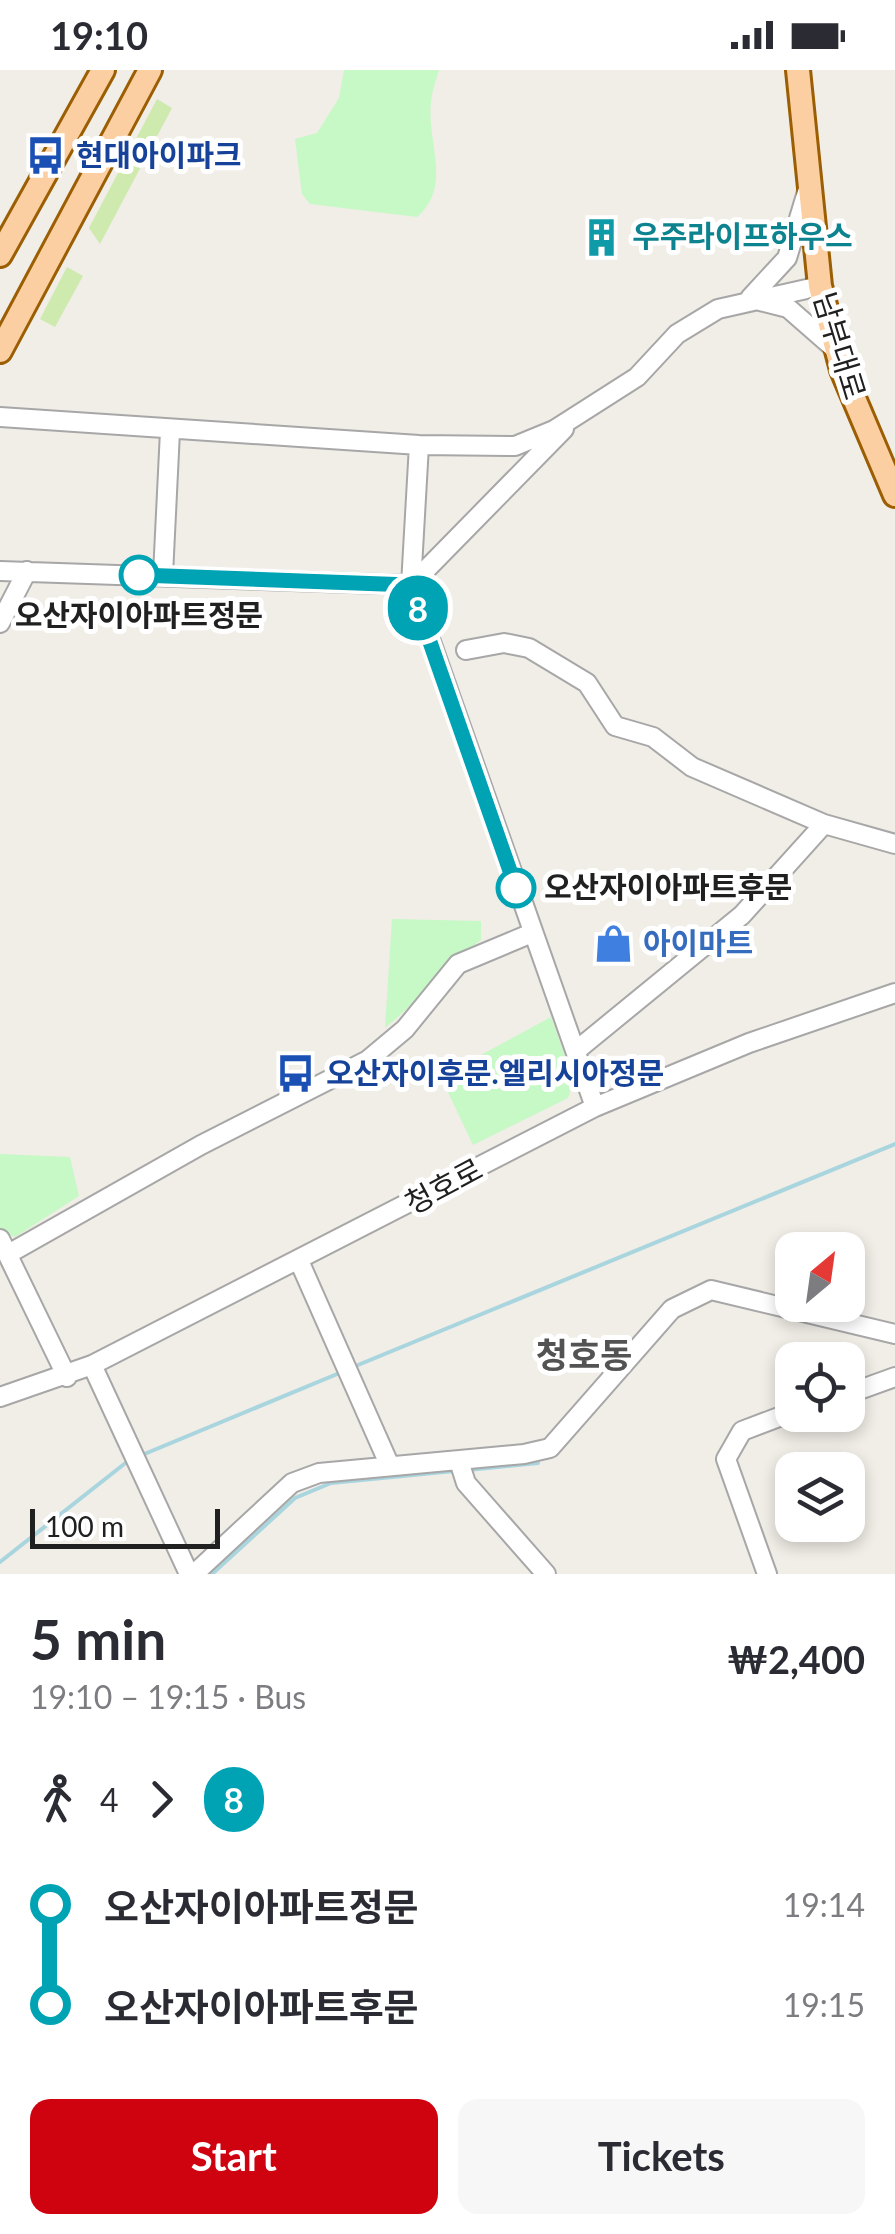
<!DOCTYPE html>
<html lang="en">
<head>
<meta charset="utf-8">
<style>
  :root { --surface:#fff; --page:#f7f7f7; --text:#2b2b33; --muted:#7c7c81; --accent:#cf0210 }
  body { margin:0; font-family:Lato,"Noto Sans KR",sans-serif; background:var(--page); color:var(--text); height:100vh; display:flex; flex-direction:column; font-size:38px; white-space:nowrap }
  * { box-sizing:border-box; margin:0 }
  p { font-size:32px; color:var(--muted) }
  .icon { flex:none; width:55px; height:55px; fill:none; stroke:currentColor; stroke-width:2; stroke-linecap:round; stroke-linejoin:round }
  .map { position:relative; height:1504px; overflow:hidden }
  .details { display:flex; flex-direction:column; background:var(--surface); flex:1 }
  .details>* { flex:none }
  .badge { padding:0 20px; border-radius:32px; font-size:35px; line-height:65px }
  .needle { width:65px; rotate:29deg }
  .controls { position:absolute; left:775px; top:1162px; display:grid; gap:20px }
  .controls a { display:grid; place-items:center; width:90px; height:90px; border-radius:20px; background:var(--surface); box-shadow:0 5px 15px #0003; font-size:50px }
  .scale { position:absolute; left:30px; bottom:25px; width:190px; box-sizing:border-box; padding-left:10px; border:5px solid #202020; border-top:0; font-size:28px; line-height:35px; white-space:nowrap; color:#202020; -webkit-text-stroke:8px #fff; paint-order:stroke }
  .map>.badge { position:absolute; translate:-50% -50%; box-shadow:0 0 0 5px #fff }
  .legs { display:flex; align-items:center; gap:15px; height:110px; padding:0 30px; font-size:32px }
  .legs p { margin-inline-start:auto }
  .head { display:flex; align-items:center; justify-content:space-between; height:170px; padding:0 30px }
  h1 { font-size:55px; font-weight:700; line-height:75px }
  .button { display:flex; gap:20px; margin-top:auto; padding:20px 30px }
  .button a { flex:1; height:115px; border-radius:20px; background:var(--accent); color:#fff; font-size:40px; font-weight:700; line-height:115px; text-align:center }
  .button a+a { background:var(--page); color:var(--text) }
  ul { padding:0 30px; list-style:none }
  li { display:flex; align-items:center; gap:35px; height:100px; font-size:38px }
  li i { display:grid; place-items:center; width:15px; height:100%; margin:0 12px; background:currentColor }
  li i::after { content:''; width:25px; height:25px; margin:-12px; border:8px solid; border-radius:50%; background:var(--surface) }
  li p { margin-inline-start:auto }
  li:first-child i { background:linear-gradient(#0000 50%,currentColor 0) }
  li:last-child i { background:linear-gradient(currentColor 50%,#0000 0) }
  .status { display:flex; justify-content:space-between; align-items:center; height:70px; padding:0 50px; background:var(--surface); direction:ltr }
  .status svg { height:28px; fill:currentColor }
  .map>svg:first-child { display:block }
</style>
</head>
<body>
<div class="status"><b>19:10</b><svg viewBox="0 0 49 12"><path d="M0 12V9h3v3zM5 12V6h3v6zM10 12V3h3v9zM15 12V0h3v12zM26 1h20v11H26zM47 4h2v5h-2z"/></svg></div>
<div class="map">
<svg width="895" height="1504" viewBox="0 0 895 1504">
  <rect width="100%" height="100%" fill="#f1ede7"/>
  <path fill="#cfeaae" d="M157,29l15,9 -72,136 -11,-16z
    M67,197l16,9 -28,51 -15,-8z"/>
  <path fill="#c6f9c6" d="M344,0h95c-3,10 -7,21 -8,32 -5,37 22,85 -14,115l-107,-13 -8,-10 -7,-55 22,-6 22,-35z
    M392,849l89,2v19c-36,25 -61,60 -96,88z
    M551,947l23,64 -6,17 -95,47 -28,-59 8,-16z
    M0,1084l70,3 9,39 -64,41 -15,-6z"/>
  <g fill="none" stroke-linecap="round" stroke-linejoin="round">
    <path stroke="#a8d5de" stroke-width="4" d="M358,1295l537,-221
      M142,1385l200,-83
      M468,1400l70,-7
      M0,1492l128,-101
      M212,1504l83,-76 36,-15 123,-12"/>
    <defs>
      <path id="minor" d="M750,228l37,-40 20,-66
        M760,231l28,7 48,42
        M0,347l419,28 96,1 39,-16 83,-53 40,-43 41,-25 102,-23
        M0,501l411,14 184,522
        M163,505l7,-144
        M411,515l153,-156
        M411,515l8,-140
        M0,553l27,-52
        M466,580l38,-7 25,5 58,35 28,43 38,11 39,30 132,57
        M577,980l165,-135 82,-91 71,20
        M0,1169l67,138
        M10,1183l191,-108 167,-85 37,-31 53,-65 74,-31
        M300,1193l89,201
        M92,1295l97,209
        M848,1324l47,-17
        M0,1327l92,-32 503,-258 154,-64 146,-50
        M459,1391l7,22 80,91
        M194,1504l98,-91 27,-10 205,-19 26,-6 122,-139 39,-19 184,44
        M767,1504l-41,-115 16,-28 50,-19"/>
      <path id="major" d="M798,0l22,216 22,84 53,125
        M0,185l103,-185
        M0,281l150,-281"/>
    </defs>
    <use href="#minor" stroke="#a7a7a7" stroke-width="22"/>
    <use href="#major" stroke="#9b5e02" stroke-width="28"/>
    <use href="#minor" stroke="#fff" stroke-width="18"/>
    <use href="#major" stroke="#fbcfa2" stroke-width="22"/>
  </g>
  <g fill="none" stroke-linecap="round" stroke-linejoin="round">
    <defs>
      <path id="line-1" d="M139,505l271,10 106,303"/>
    </defs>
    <use href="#line-1" stroke="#fff" stroke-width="22"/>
    <use href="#line-1" stroke="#00a3b4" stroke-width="15"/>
  </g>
  <defs>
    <symbol id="bus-bare" viewBox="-9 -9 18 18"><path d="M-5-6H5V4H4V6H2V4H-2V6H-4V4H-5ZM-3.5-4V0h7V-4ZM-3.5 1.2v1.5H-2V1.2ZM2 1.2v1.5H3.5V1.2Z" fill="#1a4fb4" stroke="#fff" stroke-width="2.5" paint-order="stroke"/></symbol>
    <symbol id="building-bare" viewBox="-9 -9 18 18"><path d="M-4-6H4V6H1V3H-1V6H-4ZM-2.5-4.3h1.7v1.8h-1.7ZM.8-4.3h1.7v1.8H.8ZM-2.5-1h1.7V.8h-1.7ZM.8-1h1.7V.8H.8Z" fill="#0f9aa8" stroke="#fff" stroke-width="2.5" paint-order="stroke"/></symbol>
    <symbol id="shop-bare" viewBox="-9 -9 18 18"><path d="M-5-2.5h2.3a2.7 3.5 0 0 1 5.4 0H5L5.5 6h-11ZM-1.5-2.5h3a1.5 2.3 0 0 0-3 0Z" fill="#3f7fe0" stroke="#fff" stroke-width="2.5" paint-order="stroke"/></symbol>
  </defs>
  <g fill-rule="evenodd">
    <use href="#bus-bare" x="18" y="58" width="55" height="55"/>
    <use href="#building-bare" x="574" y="140" width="55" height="55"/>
    <use href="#shop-bare" x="586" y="846" width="55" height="55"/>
    <use href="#bus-bare" x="268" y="976" width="55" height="55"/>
  </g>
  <g fill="#fff" stroke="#00a3b4" stroke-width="5">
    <circle cx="139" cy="505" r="18"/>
    <circle cx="516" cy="818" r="18"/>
  </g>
  <g text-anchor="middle" stroke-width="10" stroke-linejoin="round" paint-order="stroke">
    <g font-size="30" font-weight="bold" fill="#164399" stroke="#fff" text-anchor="start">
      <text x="76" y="96">현대아이파크</text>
      <text x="326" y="1014">오산자이후문.엘리시아정문</text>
    </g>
    <g font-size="30" font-weight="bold" fill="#0d838f" stroke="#fff" text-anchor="start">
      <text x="632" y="177">우주라이프하우스</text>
    </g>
    <g font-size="30" fill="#202020" stroke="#fff">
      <text transform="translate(839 276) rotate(73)" y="10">남부대로</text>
      <text transform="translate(444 1117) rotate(-28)" y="10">청호로</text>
    </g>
    <g font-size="30" font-weight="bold" fill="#202020" stroke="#fff">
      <text x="139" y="556">오산자이아파트정문</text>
      <text x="544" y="828" text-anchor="start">오산자이아파트후문</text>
    </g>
    <g font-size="30" font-weight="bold" fill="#366cbe" stroke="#fff" text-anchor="start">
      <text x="643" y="884">아이마트</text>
    </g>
    <g font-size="35" font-weight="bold" fill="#535353" stroke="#fff">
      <text x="584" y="1298">청호동</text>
    </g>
  </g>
</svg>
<div class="controls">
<a><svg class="needle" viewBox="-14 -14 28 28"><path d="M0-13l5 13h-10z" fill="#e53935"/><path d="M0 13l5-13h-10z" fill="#7c7c81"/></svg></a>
<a><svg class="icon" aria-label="locate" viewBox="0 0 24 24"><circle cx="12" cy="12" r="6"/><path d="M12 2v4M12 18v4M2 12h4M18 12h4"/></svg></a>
<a><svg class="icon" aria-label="layers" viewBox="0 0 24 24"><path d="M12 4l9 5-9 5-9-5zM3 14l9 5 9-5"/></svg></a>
</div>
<div class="scale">100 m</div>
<b class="badge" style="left:418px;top:538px;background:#00a3b4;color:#fff">8</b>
</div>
<section class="details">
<div class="head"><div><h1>5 min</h1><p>19:10 – 19:15 · Bus</p></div><b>₩2,400</b></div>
<div class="legs"><svg class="icon" aria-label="walk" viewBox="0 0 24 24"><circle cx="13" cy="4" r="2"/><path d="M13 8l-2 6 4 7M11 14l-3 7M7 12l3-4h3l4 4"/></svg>4<svg class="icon" aria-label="forward" viewBox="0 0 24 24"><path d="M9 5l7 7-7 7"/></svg><b class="badge" style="background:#00a3b4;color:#fff">8</b></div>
<ul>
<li><i style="color:#00a3b4"></i><b>오산자이아파트정문</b><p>19:14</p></li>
<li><i style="color:#00a3b4"></i><b>오산자이아파트후문</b><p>19:15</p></li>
</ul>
<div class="button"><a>Start</a><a>Tickets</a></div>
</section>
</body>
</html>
